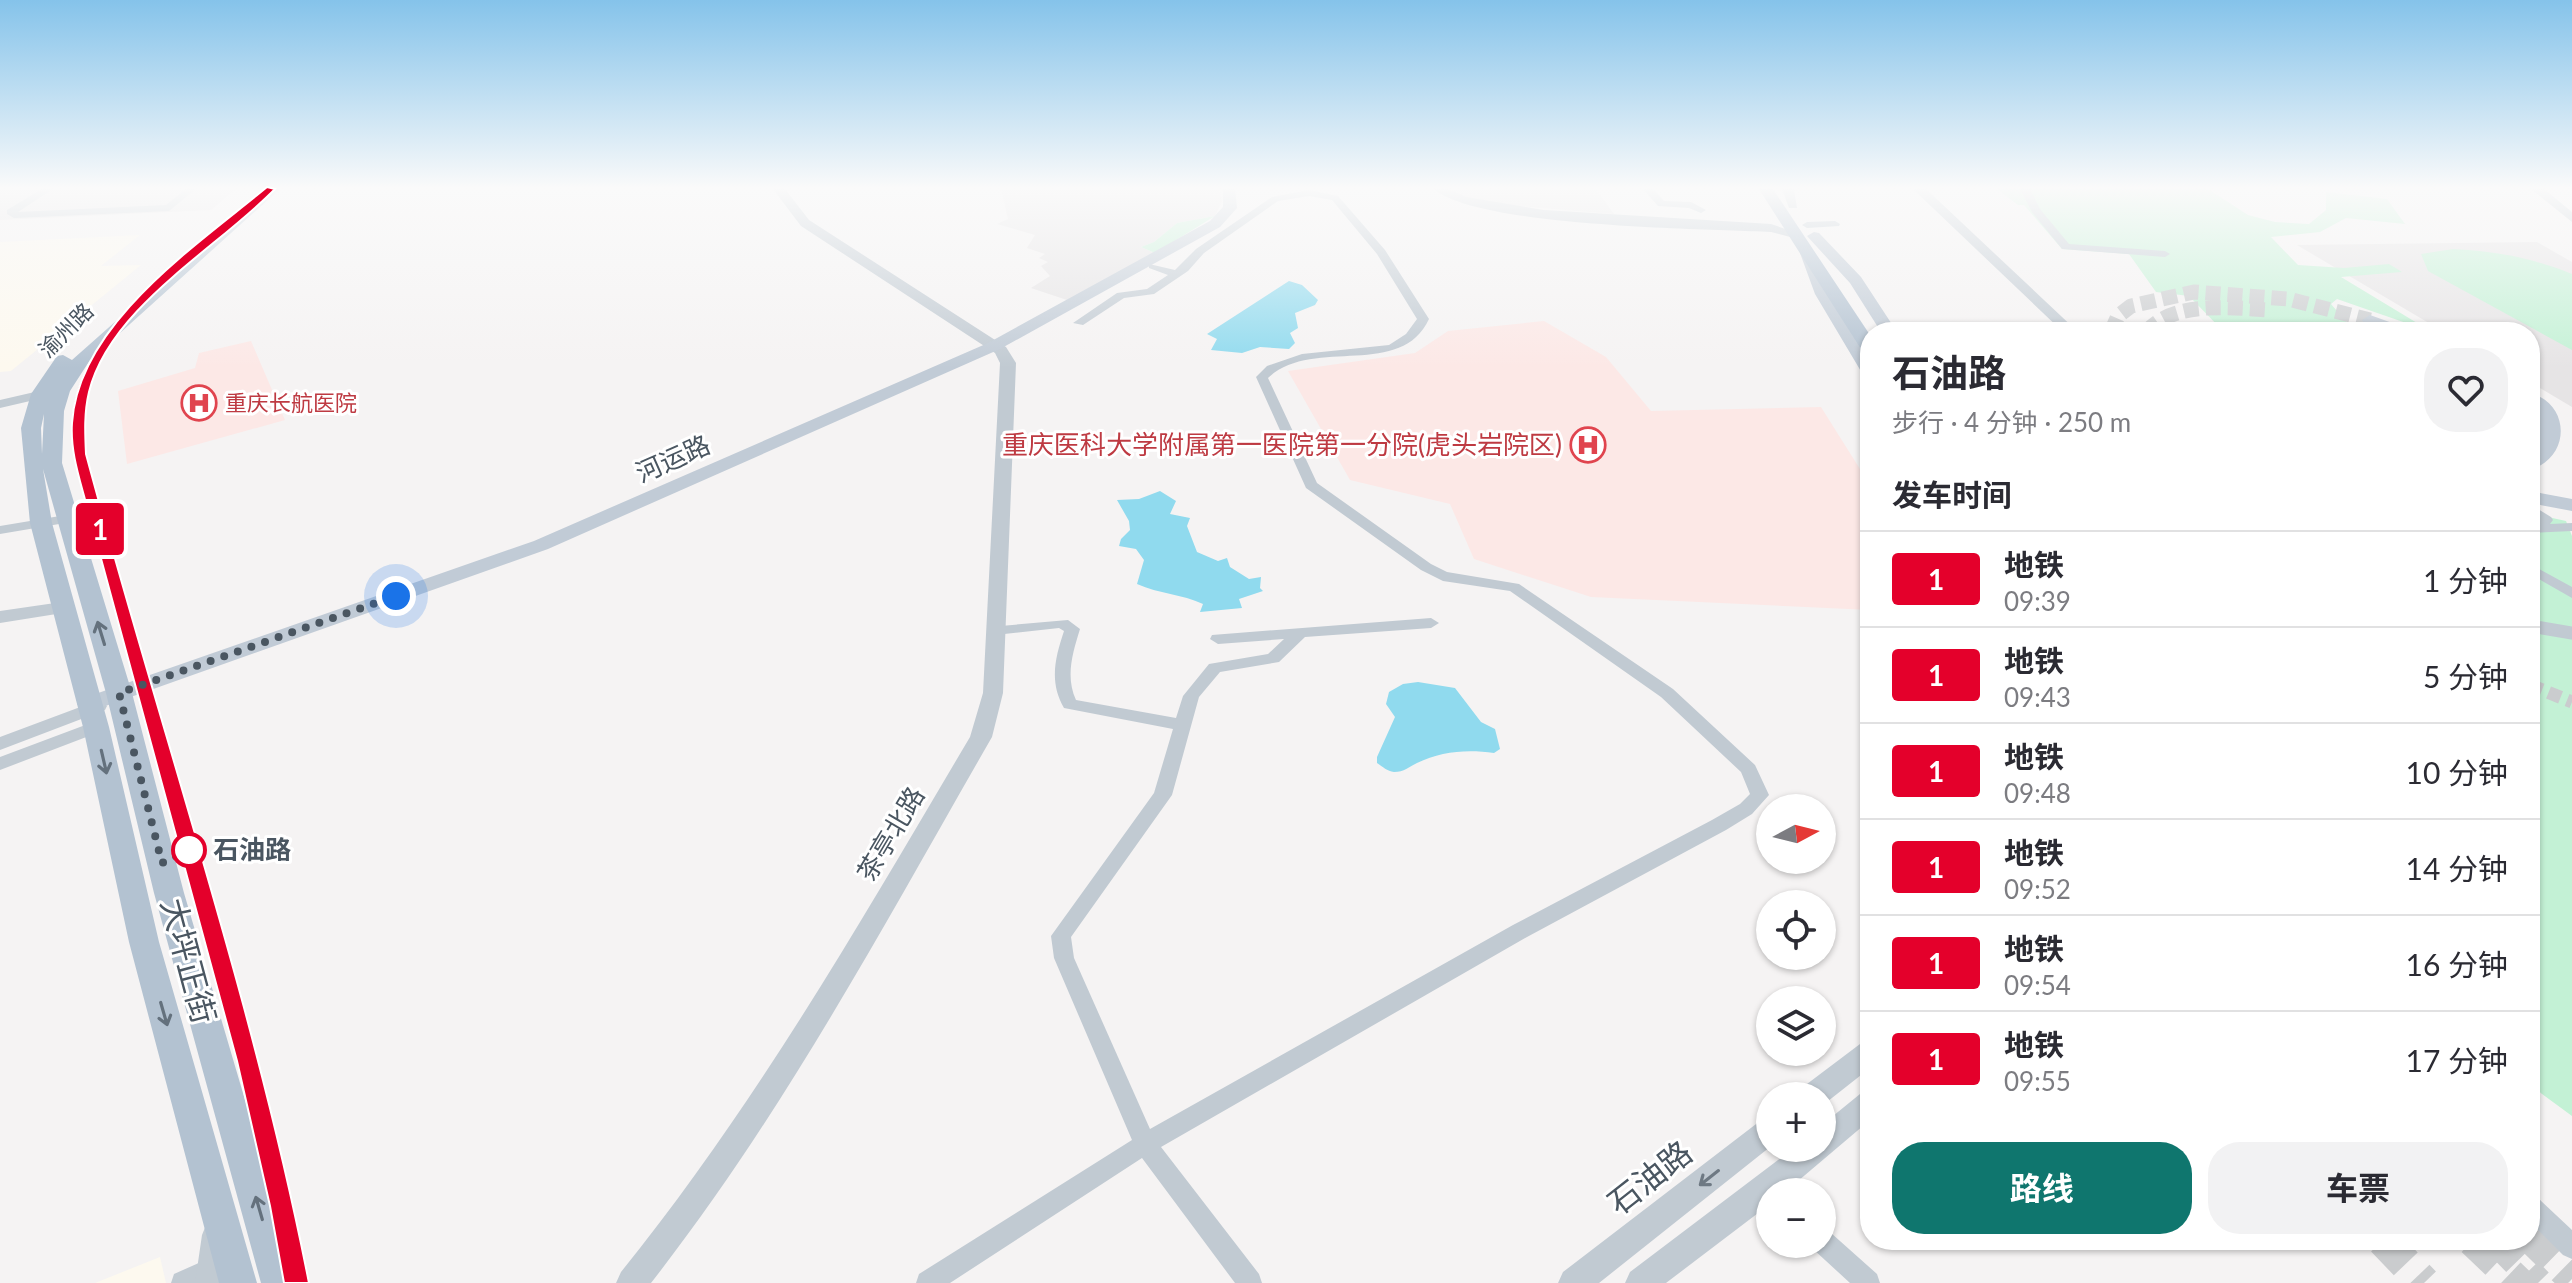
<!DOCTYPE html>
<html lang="zh">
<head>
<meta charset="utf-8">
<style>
  :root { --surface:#fff; --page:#f2f2f3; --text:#2b2b33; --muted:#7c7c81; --line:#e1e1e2; --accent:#0f766e }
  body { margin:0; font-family:Lato,"Noto Sans SC",sans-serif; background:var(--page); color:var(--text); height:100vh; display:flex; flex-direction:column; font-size:30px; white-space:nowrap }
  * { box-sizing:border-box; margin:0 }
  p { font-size:26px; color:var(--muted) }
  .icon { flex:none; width:44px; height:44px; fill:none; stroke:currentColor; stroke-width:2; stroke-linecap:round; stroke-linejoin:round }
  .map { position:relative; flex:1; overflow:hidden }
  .details { position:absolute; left:1860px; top:322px; width:680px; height:928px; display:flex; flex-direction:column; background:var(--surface); border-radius:32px; box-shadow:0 2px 6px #0004 }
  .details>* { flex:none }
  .badge { padding:0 16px; border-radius:6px; font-size:28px; line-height:52px }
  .needle { width:52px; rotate:83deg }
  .tools { position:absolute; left:1756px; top:794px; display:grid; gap:16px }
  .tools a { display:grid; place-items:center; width:80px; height:80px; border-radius:50%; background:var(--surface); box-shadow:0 2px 6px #0004; font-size:40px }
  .you { position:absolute; width:40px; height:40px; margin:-20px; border:6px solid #fff; border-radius:50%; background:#1a73e8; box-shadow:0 0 0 12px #1a73e833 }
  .map>.badge { position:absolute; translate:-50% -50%; box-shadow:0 0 0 4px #fff }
  h2 { padding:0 32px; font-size:30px; line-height:72px }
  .round { display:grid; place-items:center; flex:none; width:84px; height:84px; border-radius:32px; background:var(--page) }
  .overview { display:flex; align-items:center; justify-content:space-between; height:136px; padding:0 32px }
  h1 { font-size:38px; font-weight:700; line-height:60px }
  .primary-button { display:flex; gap:16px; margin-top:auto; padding:16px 32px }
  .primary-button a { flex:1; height:92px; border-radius:32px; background:var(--accent); color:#fff; font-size:32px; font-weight:700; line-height:92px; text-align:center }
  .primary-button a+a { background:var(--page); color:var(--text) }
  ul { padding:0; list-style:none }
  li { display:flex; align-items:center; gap:24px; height:96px; padding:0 32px; border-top:2px solid var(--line) }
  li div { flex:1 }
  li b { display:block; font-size:30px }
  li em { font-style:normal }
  li .badge { min-width:88px; font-weight:700; text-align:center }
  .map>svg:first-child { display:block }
</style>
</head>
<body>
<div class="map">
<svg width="2572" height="1283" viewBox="0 0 2572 1283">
  <rect width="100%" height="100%" fill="#f5f3f3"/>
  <path fill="#fdf9ef" d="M140,235l-39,31 40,-1 -130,106 -11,1v-130z
    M160,1257l6,26h-71z"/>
  <path fill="#e6e4e5" d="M0,189h236l-25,21 -211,10z
    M1001,189h218l3,12 -7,15 -38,7 -23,19 -13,5 14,6 -88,47 -36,-12 19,-12 -9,-10 7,-4 -9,-4 6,-4 -18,-6 8,-13 -38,-11 11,-5z
    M1449,189h147l18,25 -120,-10 -28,-6z
    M2537,242l35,20v145l-42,-25v-50h-86l-147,-87z"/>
  <path fill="#fce8e6" d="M1544,321l62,36 45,54 170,-4 49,78v125l-279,-13 -117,-38 -24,-55 -100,-24 -62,-109 127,-18 33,-22z
    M251,341l34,79 -158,44 -9,-73 77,-23 4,-15z"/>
  <path fill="#c3f1d5" d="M1997,189h211l40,26 27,7 34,2 17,-14v-18l61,7 18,25 -59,-6 -26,14 -49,5 27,28 46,3 45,-4 13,8 -61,5 91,55 -95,-33 -6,5 24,28h-131l-35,-36 -33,-4 -27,-38 -67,-5 -38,-44h-6z
    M1215,216l-60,37 -14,-6 13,-5 23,-19z
    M2453,249c43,2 79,9 119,25v76l-144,-79 -7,-17z
    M2530,513l36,8 6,15v580l-42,-31z"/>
  <path fill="#90daee" d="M1289,281l13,4 16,15 -3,5 -20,8 3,15 -8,5 5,10 -6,6 -29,-2 -18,6 -31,-3 6,-11 -10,-5z
    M1160,491l16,10 -6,13 20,4 -3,8 10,26 21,9 9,-3 3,9 19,12 12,-2 -1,11 3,3 -24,8 3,9 -42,4 3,-8c-21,-10 -44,-10 -66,-20l7,-24 -8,-11 -17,-3 2,-7 9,-9 -1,-9 -12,-21 22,-1z
    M1418,682l37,6 26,34 14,7 5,20 -6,4c-26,-4 -53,-2 -77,10 -8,4 -13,9 -23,9 -7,-1 -11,-5 -17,-9v-6l18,-40 -9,-13 3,-12 14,-8z"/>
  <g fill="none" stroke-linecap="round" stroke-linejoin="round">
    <path stroke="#caccce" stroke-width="13" stroke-dasharray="13 7" stroke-linecap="butt" d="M2530,685l42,17"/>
    <path stroke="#caccce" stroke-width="15" stroke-dasharray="15 7" stroke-linecap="butt" d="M2111,332l7,-16 13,-10 63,-14 94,7 82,21
      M2146,332c28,-32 85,-24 124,-22"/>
    <path stroke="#caccce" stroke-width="30" stroke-dasharray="30 15" stroke-linecap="butt" d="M2530,1238l42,41
      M2496,1240l42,43"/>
    <path stroke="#caccce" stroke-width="33" stroke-dasharray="33 17" stroke-linecap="butt" d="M2383,1240l41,43
      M2473,1240l45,43"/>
    <path stroke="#c1cad2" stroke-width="13" d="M2530,626l42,7"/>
    <path fill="#c1cad2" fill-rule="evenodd" d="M42,189h11l-35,23 148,-7 20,-16h10l-27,22 -155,7 -7,-4v-4z
      M1643,189h10l11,12 27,1 15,8 -5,3 -12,-5 -31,-2z
      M2020,189h10l10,20 29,35 96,7 5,3 -5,3 -103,-8 -30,-37z
      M1309,190l29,6 47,54 44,69c-28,61 -117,17 -161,59l49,105 114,81 16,8 72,12 154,105 82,76 14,30 -17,19 -26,16 -199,107 -366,210 98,127 3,9h-27l-93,-125 -192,125h-34l3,-9 213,-134 -78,-182 -3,-22 103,-143 19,-64 -109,-21c-15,-26 -9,-50 0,-77l-5,-3 -64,7 -6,-2 -2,-3 2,-3 79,-7 12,9c-7,23 -15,47 -4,71l100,18 7,-22 26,-32 59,-10 16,-15 -66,5 -8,-5 2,-4 219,-17 8,5 -8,5 -126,9 -26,25 -59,10 -21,25 -27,98 -101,142 3,21 76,171 363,-204 199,-105 28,-16 10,-10 -9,-22 -80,-75 -151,-106 -67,-10 -22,-11 -115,-82 -50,-111 11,-11 35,-12 87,-9 17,-11 11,-15 -40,-65 -45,-54 -23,-4 -31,5 -74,52 -16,18 -34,23 -30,4 -41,27 -10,-2 44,-30 30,-4 21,-14 -19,-7v-4l26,6 21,-21 76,-52z
      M1835,221l5,3 -1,2 -32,2 -5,-3 5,-3z
      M52,388l6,4 -2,3 -56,13v-8z
      M2530,504l21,13 2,3 -3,4 22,-1v8l-42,2v-8l8,-4 -8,-6z
      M66,515l7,4 -2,3 -71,12v-8z
      M2530,564l42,23v11l-42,-24z
      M99,700l8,6 -2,4 -105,40v-13z
      M96,721l6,2 3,4 -3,4 -102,39v-13z
      M2530,1195l8,3 34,32v29l-9,-4 -33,-33z
      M1822,1229l9,4 46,41 3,9h-30l-37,-34 -2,-5h11z
      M210,1258l9,3 3,9 -3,9 -9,4h-39l3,-9z"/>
    <path fill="#c1cad2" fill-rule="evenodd" d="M773,189h12l24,31 197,127 10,16 -13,330 -11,44c-107,186 -208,376 -341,546h-35l5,-11c135,-167 240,-351 349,-535l13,-44 17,-330 -5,-10 -194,-127z
      M1434,189h15l17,8 78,13 227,14 29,10 -6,4 -23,-6c-66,-3 -293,-5 -337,-43z
      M1782,189h12l3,19h-8z
      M1913,189h13l152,143h-15z
      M2531,189h13l28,23v10z
      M62,602l10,6 -3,4 -69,11v-12z
      M1870,1040v28l-47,37 -1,-9h-23l4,-9 57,-43z
      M1870,1091v29l-85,72h-15v12l-104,79h-41l5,-11 164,-124h28v-23l38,-31z
      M1770,1117v30l-171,136h-41l5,-11 197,-151z
      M217,1221l11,4 4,10 -5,48h-32l7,-48 4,-10z"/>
    <path fill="#c1cbd6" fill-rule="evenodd" d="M1223,189h12l2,19 -17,19 -220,122 -452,200 -451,160h-16l-4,-5 4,-5 453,-158 454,-198 222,-122 13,-14z
      M1814,232l5,1 42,44 36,55h-16l-31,-49 -43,-47z
      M1807,249l7,4 17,41 39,65v19l-8,-5 -47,-79 -15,-41z
      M2370,315l39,14 2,3h-23l-24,-9 -2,-3z
      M2530,393c40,10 42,64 0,77z
      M2530,491l42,8v12l-42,-8z"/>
    <path fill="#b3c2d1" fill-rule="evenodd" d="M265,189h15l-190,171 -20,31 -6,20 -2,52 70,230 52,200 115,390h-38l-107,-390 -48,-200 -63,-224 9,54 57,204 50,215 98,341h-38l-90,-341 -46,-215 -53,-204 -9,-95 10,-34 26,-38 6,-1 9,5zM44,414l-2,40 -1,-26z
      M1759,189h14l97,146v19l-9,-5z"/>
  </g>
  <defs><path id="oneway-shaft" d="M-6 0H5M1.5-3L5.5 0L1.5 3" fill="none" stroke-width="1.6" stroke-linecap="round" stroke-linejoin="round" transform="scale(2)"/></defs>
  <g stroke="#64717d">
    <use href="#oneway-shaft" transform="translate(101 633) rotate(-107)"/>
    <use href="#oneway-shaft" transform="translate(104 762) rotate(77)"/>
    <use href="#oneway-shaft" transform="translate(164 1014) rotate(74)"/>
    <use href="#oneway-shaft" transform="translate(259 1208) rotate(-106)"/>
  </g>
  <use stroke="#6e7983" href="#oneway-shaft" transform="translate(1709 1178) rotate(142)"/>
  <linearGradient id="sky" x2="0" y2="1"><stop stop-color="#85c3ea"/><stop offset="0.51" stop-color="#fafafa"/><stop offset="1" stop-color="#fafafa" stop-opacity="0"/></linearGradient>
  <rect width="2572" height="368" fill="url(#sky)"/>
  <path fill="#e4002b" stroke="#fff" stroke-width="2" d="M267,187l8,2c-57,59 -165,118 -186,203 -5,21 -4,41 -3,62 74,276 168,548 223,829h-25l-14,-77 -33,-145 -150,-554c-7,-27 -17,-55 -15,-84 6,-99 125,-178 195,-236z"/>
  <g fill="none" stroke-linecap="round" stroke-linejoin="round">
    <path stroke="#4a5661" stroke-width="8" stroke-dasharray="0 14.4" d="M189,850l-27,13 -43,-170 277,-97"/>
  </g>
  <defs>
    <symbol id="hospital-ring" viewBox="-11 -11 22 22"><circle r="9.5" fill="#fff" stroke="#e0444e" stroke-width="1.5"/><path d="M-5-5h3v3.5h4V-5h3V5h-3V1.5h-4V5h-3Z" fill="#e0444e"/></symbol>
  </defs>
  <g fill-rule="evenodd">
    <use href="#hospital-ring" x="179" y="383" width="40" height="40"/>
    <use href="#hospital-ring" x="1568" y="425" width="40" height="40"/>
  </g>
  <circle fill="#fff" stroke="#e4002b" stroke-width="4" cx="189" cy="850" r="16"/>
  <g text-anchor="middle" stroke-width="6" stroke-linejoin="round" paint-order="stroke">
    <g font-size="22" fill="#4a5661" stroke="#fff">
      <text transform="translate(66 330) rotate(-45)" y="8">渝州路</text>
    </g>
    <g font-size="22" fill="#be3a42" stroke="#fff" text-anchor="start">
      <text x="225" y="411">重庆长航医院</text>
    </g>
    <g font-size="26" fill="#be3a42" stroke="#fff" text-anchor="end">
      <text x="1562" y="454">重庆医科大学附属第一医院第一分院(虎头岩院区)</text>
    </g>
    <g font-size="26" fill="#4a5661" stroke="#fff">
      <text transform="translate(673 459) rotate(-24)" y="9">河运路</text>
      <text transform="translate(891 834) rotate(-59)" y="9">茶亭北路</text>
    </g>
    <g font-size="26" font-weight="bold" fill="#4a5661" stroke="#fff" text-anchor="start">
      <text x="213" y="859">石油路</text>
    </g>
    <g font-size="32" fill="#4a5661" stroke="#fff">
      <text transform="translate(188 961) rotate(75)" y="11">大坪正街</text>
      <text transform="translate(1650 1178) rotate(-38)" y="11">石油路</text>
    </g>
  </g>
</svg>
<div class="tools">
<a><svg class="needle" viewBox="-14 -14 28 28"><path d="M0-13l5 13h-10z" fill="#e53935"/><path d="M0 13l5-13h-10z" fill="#7c7c81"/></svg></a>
<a><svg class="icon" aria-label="locate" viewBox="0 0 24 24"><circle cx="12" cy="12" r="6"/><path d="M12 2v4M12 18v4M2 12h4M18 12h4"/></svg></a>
<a><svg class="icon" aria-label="layers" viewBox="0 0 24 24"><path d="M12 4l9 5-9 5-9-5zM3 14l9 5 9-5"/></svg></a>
<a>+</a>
<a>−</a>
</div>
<div class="you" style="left:396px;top:596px"></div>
<b class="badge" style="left:100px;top:529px;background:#e4002b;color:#fff">1</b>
<section class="details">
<div class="overview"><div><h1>石油路</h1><p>步行 · 4 分钟 · 250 m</p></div><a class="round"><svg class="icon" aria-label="heart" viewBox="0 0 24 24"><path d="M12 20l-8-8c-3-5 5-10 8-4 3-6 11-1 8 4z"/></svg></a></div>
<h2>发车时间</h2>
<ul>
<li><span class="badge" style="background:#e4002b;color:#fff">1</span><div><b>地铁</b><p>09:39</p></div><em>1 分钟</em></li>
<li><span class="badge" style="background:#e4002b;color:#fff">1</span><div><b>地铁</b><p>09:43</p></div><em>5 分钟</em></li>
<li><span class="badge" style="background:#e4002b;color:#fff">1</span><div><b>地铁</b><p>09:48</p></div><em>10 分钟</em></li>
<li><span class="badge" style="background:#e4002b;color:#fff">1</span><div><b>地铁</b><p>09:52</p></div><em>14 分钟</em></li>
<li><span class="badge" style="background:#e4002b;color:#fff">1</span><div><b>地铁</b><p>09:54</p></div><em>16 分钟</em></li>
<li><span class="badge" style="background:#e4002b;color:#fff">1</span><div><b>地铁</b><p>09:55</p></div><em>17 分钟</em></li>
</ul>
<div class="primary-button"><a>路线</a><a>车票</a></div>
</section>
</div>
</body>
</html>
